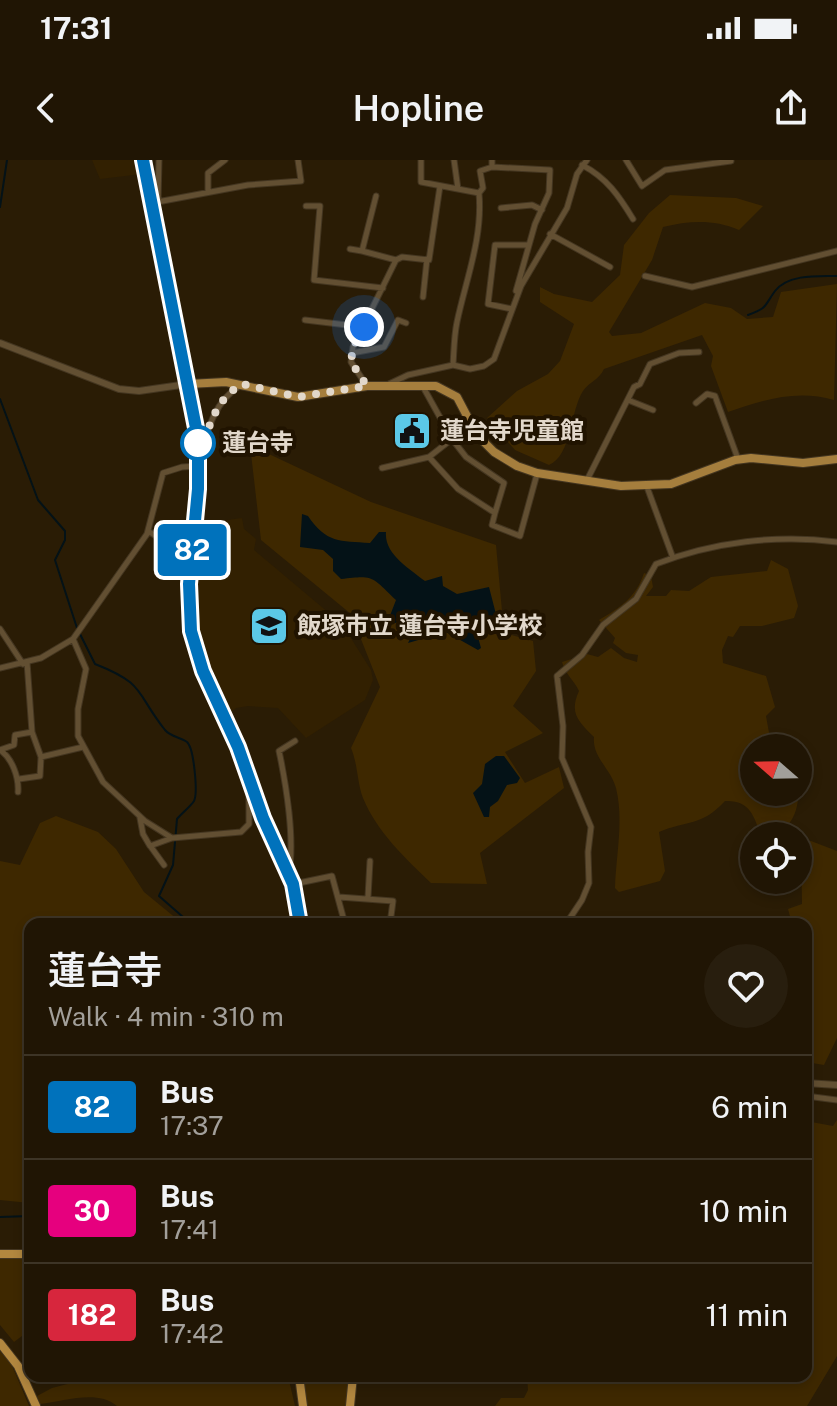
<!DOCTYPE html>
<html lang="en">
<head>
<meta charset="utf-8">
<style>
  :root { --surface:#201504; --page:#281e0e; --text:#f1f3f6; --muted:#a29f9a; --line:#3d3426 }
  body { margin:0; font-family:"Public Sans","Noto Sans JP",sans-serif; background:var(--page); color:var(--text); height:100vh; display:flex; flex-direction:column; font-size:30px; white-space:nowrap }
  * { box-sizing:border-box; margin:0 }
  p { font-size:26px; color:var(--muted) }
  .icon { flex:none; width:44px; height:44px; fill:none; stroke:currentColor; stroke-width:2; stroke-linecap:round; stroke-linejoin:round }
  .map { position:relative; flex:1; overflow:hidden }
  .sheet { position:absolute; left:24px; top:758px; width:788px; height:464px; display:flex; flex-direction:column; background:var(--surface); border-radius:16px; box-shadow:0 4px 12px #0003,0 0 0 2px var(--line) }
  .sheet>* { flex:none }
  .badge { padding:0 16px; border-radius:6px; font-size:28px; line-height:52px }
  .needle { width:52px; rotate:290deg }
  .controls { position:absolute; left:740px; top:574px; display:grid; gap:16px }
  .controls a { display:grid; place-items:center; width:72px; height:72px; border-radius:50%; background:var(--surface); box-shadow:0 4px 12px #0003,0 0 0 2px var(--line); font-size:40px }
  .you { position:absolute; width:40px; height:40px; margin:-20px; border:6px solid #fff; border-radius:50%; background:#1a73e8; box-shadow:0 0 0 12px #1a73e833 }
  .map>.badge { position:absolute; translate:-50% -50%; box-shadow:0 0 0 4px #fff }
  .round { display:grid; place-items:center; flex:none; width:84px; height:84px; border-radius:42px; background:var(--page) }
  .head { display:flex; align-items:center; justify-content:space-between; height:136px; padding:0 24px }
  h1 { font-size:38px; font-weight:600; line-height:60px }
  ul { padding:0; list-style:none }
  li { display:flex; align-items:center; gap:24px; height:104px; padding:0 24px; border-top:2px solid var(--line) }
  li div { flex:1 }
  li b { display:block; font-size:30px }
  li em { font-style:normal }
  li .badge { min-width:88px; font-weight:700; text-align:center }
  .status { display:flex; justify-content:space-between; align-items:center; height:56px; padding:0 40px; background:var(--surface); direction:ltr }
  .status svg { height:22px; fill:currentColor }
  header { display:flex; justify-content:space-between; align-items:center; height:104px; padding:0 24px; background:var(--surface); font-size:36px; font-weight:600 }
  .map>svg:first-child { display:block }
</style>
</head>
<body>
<div class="status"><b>17:31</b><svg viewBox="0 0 49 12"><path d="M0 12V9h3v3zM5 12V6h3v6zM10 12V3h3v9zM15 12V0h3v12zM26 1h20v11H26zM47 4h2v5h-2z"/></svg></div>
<header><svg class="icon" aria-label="back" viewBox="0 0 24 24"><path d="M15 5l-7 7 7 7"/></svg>Hopline<svg class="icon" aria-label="share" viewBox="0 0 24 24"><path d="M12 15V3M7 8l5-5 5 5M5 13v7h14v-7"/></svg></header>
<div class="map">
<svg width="837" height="1246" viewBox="0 0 837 1246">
  <rect width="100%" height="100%" fill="#2a1c05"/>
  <path fill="#322001" d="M92,0h48l2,14 -42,5z
    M242,358l2,11 12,10 -2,11 88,74 29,46 2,10 -8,20 -59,38 -28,-30 -30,-2 -12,2 -7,6 -25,-56 -9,-30 -2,-24 3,-50 10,-1 5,-21 9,-11z"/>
  <path fill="#3e2800" d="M670,35l66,3 27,8 -24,24c-26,-11 -50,-9 -76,-3l-11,33 -43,72 3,4 29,-3 64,-30 26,5 16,11 26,-2 8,-25 56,-8 -3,116c-37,-11 -72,0 -106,12l-17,-46 2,-10 -11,-21 -98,34c-5,11 -15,13 -21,22 -13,20 -11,64 -34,74l-34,-15 -28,-32 30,-27 31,-17 12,-13 14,-37 -34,-22v-15l14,7 38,8 28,-27 4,-30 25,-32z
    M250,285l121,57 125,43 8,88 29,8 3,30 -23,35 30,27 -38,19 20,31 34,-16 5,21 -84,65 7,31 -56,-1c-26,-25 -54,-51 -68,-85 -6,-16 -5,-33 -12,-50l29,-61 -29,-73 -90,-74z
    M771,400l17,9 10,37 -4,12 -32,8h-22l-7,11 -5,-1 -6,14 1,13 43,13 9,31 -9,9 4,22 13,10h-29v44h44v-4c2,26 -10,48 -37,48 -7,-20 -11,-36 -36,-35 -24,26 -38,19 -66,31l6,39 -5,10 -41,11 -4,-4c1,-33 9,-68 1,-100 -5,-19 -24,-31 -22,-51 -16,-16 -25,-24 -15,-46 -5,-11 -14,-17 -17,-29l25,-8 11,3 13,-9 13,10 13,4 1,-7 -12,-2 -13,-10 2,-5 -16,-18c22,-13 37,-23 45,-47l7,3 2,11 -7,9h20l5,-6 18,1 22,-14 56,-6z
    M56,656l42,16 18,17 28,43 39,32h-153v279l-30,-3v-339l20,4 20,-42z
    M801,681h10l26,10v187l-13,27 -18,-3v-138h-14l-4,-15 14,-5z
    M837,960v236l-30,50h-312l6,-8h23l4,-8 -1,-14h279v-255l27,5z
    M0,1090l30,7v73l-16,12 -14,-17z
    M0,1191l11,12 18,43h-29z
    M84,1216h204l7,30h-178c-21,-17 -53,-4 -77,-2l-3,-8 15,-8 31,-8z
    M302,1216h47l-3,30h-39z"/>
  <path fill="#041217" d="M302,354l6,2c18,27 32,25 62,27l9,-11h7c-2,22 24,37 39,49l17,-5 1,10 14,8 32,-7 9,35 -20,4 -2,4 5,18 -3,2 -32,-18 -38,11 12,-24 -10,-1 -24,8 10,-26c-25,-24 -22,-25 -55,-21l-8,-8v-12l-10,-9 -23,-3z
    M496,596h8l16,22 -3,5 -10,2 -9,16 -8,6 -1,10h-5l-11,-24 9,-9 3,-20z"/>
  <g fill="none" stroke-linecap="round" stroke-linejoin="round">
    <path stroke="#041217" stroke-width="2" d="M0,47l7,-47
      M748,155c20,-7 16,-9 27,-24 13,-17 43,-15 62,-15
      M0,239l38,101 27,31v9l-10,20 22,68
      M80,474l15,30c51,20 40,28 70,66 6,7 15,7 22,12 7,6 11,51 7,59 -4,6 -12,12 -17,18l-4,46 -14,31 32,28
      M0,1057l30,-1"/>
    <defs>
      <path id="minor" d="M421,0v22l58,11c4,45 -13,86 -22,129 -3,14 -3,29 -4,43
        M454,0l4,29
        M626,0l16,26 23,-16 66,-9
        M582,5c25,13 37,31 51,54
        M492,7l58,3 -1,23 -14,31 -19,67
        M208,32v-19l17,-13
        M479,33l4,-5 -3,-17 12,-4v-7
        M376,36l-14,55 34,9
        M158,41l1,-41
        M152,43l96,-18 53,-4 -3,-21
        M306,46h14l-6,74 69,8
        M501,48l31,-3 10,5
        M550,74l60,33
        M350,89l12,2
        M645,116l47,11 145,-36
        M423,137l4,-38
        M512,149l-24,-5 7,-59h34
        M305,160l59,7
        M352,193l32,-6 14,-27 8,3
        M389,224l19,-9 45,-10 17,4 14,-3 10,-7 27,-73 46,-78 10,-34 10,-14
        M422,225l30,54 -23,18 29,32 37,24 -3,12 28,11 17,-62
        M367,226l-16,-24 2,-15 43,-87 6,-3 27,3 11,-74
        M628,240l25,10
        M696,243l11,-9 8,2 23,63
        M462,271l-10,8 14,18 38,26 -9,30
        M382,308l47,-11
        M587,320l47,-93 6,-3 10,-20 29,-11 20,-1
        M647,327l26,71
        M148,371l8,5 37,3
        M0,469l23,35
        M73,479l13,30 -8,40v27l25,46 42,39 27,17 69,-6 8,-8v-40
        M27,502l5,70 9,25 42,-10
        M0,508l41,-10 32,-19 74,-105 16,-61 19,-6 16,-1c8,-30 14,-64 43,-81
        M0,590c12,8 19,27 18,42
        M0,590l14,-5 1,-10 17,-3
        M19,619l21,-3 1,-19
        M140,658l3,16 7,12 22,-8
        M151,687l13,18
        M289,712c6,-33 -3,-88 -10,-121l16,-10
        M294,724l38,-8 13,48
        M339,737l54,4 -3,23
        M368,737l2,-36
        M396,764l6,-4
        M566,764l16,-24 7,-17 -1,-31 3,-25 -29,-69 1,-32 -6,-50 25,-21 21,-30 33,-26 20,-35c57,-22 122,-30 181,-22
        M806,936l31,4"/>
      <path id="tertiary" d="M0,183l119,46 20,2 49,-7
        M806,923l31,2"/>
      <path id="primary" d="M188,224l38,-2 72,15 69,-11h69l21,11 20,38 17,17 23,14 20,7 84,13 50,-2 64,-24 16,-2 52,5 34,-4"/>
      <path id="trunk" d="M143,0l55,278v51l-10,113 3,29 12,40 35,76 25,71 30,66 7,40
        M0,1094h30
        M0,1183l18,23 18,40
        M299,1216l4,30
        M350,1246l3,-30"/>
    </defs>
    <use href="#minor" stroke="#443621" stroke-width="7"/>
    <use href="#tertiary" stroke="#443621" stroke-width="8"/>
    <use href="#primary" stroke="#443621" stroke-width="10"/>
    <use href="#trunk" stroke="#443621" stroke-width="10"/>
    <use href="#minor" stroke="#624f32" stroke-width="5"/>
    <use href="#tertiary" stroke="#624f32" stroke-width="6"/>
    <use href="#primary" stroke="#a57e3d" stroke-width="8"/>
    <use href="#trunk" stroke="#b2873f" stroke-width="8"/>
  </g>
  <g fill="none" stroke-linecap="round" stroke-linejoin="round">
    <defs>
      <path id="line" d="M143,0l55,278v51l-9,95 2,47 12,40 35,76 25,71 30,66 7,40"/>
    </defs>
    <use href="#line" stroke="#fff" stroke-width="18"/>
    <use href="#line" stroke="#0072bc" stroke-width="12"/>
    <path stroke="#e2d8cb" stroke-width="8" stroke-dasharray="0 14.4" d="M198,283l5,4c7,-26 15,-49 39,-63l56,13 69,-11 -16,-24 2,-15 11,-20"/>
  </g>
  <defs>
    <symbol id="civic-square" viewBox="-11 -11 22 22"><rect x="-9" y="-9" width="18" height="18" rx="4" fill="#5bc8e7" stroke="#201300"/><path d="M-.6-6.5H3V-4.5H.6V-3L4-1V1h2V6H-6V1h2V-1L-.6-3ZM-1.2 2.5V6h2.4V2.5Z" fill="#111"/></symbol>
    <symbol id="school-square" viewBox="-11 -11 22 22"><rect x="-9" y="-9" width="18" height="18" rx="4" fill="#5bc8e7" stroke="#201300"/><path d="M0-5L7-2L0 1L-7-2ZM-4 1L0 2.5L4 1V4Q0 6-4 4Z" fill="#111"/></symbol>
  </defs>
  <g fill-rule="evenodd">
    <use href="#civic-square" x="390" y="249" width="44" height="44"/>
    <use href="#school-square" x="247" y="444" width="44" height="44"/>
  </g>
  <circle fill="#fff" stroke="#0072bc" stroke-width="4" cx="198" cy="283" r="16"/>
  <g text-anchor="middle" stroke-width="8" stroke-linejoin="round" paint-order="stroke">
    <g font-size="24" font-weight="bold" fill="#e2d8cb" stroke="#201300" text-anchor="start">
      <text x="440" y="279">蓮台寺児童館</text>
      <text x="297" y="474">飯塚市立 蓮台寺小学校</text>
    </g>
    <g font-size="24" font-weight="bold" fill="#e2d8cb" stroke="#201300" text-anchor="start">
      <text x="222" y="291">蓮台寺</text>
    </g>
  </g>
</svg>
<div class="controls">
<a><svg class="needle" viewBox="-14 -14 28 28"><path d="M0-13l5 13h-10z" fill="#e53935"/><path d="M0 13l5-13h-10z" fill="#a29f9a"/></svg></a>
<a><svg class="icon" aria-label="locate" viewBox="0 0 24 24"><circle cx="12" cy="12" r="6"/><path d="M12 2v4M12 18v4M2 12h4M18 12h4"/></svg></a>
</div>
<div class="you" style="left:364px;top:167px"></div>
<b class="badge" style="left:192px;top:390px;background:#0072bc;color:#fff">82</b>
<section class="sheet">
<div class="head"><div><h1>蓮台寺</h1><p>Walk · 4 min · 310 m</p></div><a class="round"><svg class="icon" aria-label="heart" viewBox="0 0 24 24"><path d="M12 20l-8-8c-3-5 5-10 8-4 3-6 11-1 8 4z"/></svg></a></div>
<ul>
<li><span class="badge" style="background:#0072bc;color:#fff">82</span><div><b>Bus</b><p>17:37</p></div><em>6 min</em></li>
<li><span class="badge" style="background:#e6007e;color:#fff">30</span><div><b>Bus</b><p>17:41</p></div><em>10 min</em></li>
<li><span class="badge" style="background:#d7263d;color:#fff">182</span><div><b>Bus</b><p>17:42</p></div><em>11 min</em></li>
</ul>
</section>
</div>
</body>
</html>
